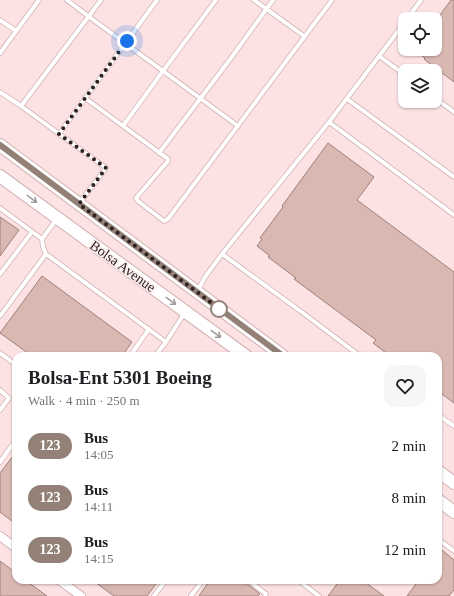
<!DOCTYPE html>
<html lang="en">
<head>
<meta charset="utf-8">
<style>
  :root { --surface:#fff; --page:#f6f6f6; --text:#202124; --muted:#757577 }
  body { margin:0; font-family:Georgia,serif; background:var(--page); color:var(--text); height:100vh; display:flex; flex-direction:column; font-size:15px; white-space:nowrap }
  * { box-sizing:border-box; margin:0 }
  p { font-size:13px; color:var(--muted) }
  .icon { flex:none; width:22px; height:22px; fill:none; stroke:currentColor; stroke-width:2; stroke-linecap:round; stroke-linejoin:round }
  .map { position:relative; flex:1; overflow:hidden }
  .side { position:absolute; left:12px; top:352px; width:430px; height:232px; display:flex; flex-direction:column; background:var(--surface); border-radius:12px; box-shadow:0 1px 3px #0004 }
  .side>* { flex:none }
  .badge { padding:0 8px; border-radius:13px; font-size:14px; line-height:26px }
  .buttons { position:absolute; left:398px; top:12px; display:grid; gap:8px }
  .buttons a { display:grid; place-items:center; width:44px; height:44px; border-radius:8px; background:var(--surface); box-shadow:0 1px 3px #0004; font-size:20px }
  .you { position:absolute; width:20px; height:20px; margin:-10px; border:3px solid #fff; border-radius:50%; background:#1a73e8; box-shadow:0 0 0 6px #1a73e833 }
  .map>.badge { position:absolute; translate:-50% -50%; box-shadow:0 0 0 2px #fff }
  .round { display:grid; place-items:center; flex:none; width:42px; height:42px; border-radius:12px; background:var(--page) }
  .summary { display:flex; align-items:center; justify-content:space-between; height:68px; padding:0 16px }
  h1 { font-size:19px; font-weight:700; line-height:30px }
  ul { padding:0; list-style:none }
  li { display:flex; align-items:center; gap:12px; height:52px; padding:0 16px }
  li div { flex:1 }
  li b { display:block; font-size:15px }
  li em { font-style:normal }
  li .badge { min-width:44px; font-weight:700; text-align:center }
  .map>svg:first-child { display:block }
</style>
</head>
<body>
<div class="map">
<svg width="454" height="596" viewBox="0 0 454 596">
  <rect width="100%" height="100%" fill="#fdeff0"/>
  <path fill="#fce2e3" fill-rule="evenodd" d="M0,0h454v596h-454zM405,19h30v30h-30zM405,71h30v30h-30zM16,356h422v224h-422z"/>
  <path fill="#d9b8b2" stroke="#9f807b" d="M451,0h3v82l-30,-23 1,-1 -12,-9h22v-27z
    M328,143l46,34 -17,23 97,72v131l-16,-12v-35h-48l-17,-13 3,-3 -82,-61 2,-1 -28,-21 2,-1 -13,-10 5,-7 -2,-1 23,-31 -1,-1z
    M0,217l19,13 -19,26z
    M42,276l90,66 -10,14h-90l-32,-23z
    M16,452v72l-16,-12v-39z
    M442,550l12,10v30l-5,6h-42l12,-16h19v-25z
    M0,561l16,12v7h9l22,16h-47z
    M92,580h67l-12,16h-33z
    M210,580h35l1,3 14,11 -2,2h-59z
    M340,580h22l22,16h-56z"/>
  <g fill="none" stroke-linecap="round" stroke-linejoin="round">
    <defs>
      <path id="lane" d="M67,0l21,16 150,110
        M254,0l50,36
        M407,19l14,-19
        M0,20l16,11
        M0,53l39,-53
        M379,56l26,19
        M0,92l21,14 80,-106
        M85,98l83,61v2l-32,37 2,3 26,20 4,-2 164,-219
        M435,98l19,14
        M347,99l107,78
        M21,106l85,62 -26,34
        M329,122l125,93
        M123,126l37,-51 56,-75
        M59,134l98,-134
        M159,153l72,-95 42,-58
        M0,208l42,31
        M56,220l-14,19 1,8 3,7 120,88
        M222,254l81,59 57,43
        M0,274l32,-42
        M198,290l7,-13 17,-23 107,-132 76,-100
        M0,316l46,-62
        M0,353l16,12
        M130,356l19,-27
        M155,356l11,-14 18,-28
        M0,390l9,8 -9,12
        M438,415l16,11
        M0,462l16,-22
        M438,539l16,12
        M248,580l18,14 -1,2
        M298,580l21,16
        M395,580l1,1 1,-1
        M154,596l12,-16
        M191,596l12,-16"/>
      <path id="street" d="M0,536l16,12
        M59,580l22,16"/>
      <path id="secondary" d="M0,145l283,211
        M0,176l246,180
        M438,471l16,12
        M438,500l16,12"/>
    </defs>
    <use href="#lane" stroke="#d2b1b3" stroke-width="5.5"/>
    <use href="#street" stroke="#d2b1b3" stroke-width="10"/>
    <use href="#secondary" stroke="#d2b1b3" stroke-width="14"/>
    <use href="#lane" stroke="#fff" stroke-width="4"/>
    <use href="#street" stroke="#fff" stroke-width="8"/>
    <use href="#secondary" stroke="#fff" stroke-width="12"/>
  </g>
  <defs><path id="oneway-shaft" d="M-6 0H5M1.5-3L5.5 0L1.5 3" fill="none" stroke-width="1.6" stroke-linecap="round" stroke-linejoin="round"/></defs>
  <g stroke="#a09b9b">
    <use href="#oneway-shaft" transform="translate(32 199) rotate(36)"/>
    <use href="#oneway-shaft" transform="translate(171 301) rotate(36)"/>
    <use href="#oneway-shaft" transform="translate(216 334) rotate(36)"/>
  </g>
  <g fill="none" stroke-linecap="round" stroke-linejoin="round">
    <defs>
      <path id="line" d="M0,145l283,211"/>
    </defs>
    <use href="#line" stroke="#fff" stroke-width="9"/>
    <use href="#line" stroke="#938177" stroke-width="6"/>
    <path stroke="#2c2021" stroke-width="4" stroke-dasharray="0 7.2" d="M127,41l-68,93 47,34 -27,36 142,106 -2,-1"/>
  </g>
  <circle fill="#fff" stroke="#938177" stroke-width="2" cx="219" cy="309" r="8"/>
  <g text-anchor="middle" stroke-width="3" stroke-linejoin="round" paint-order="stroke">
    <g font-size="14" fill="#2c2021" stroke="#fdeff0">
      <text transform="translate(123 266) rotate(36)" y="5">Bolsa Avenue</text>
    </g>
  </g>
</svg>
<div class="buttons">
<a><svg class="icon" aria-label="locate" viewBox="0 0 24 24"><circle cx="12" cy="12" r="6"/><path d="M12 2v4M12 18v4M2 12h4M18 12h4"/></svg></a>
<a><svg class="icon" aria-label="layers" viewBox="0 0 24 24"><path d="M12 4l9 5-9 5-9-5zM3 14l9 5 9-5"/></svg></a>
</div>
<div class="you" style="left:127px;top:41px"></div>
<section class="side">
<div class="summary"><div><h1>Bolsa-Ent 5301 Boeing</h1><p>Walk · 4 min · 250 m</p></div><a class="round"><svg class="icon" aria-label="heart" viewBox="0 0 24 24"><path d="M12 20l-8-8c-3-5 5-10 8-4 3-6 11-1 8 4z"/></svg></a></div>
<ul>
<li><span class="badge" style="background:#938177;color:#fff">123</span><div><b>Bus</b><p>14:05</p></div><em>2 min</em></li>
<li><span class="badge" style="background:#938177;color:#fff">123</span><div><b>Bus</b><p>14:11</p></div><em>8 min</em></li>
<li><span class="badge" style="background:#938177;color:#fff">123</span><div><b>Bus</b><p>14:15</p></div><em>12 min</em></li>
</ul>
</section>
</div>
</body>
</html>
